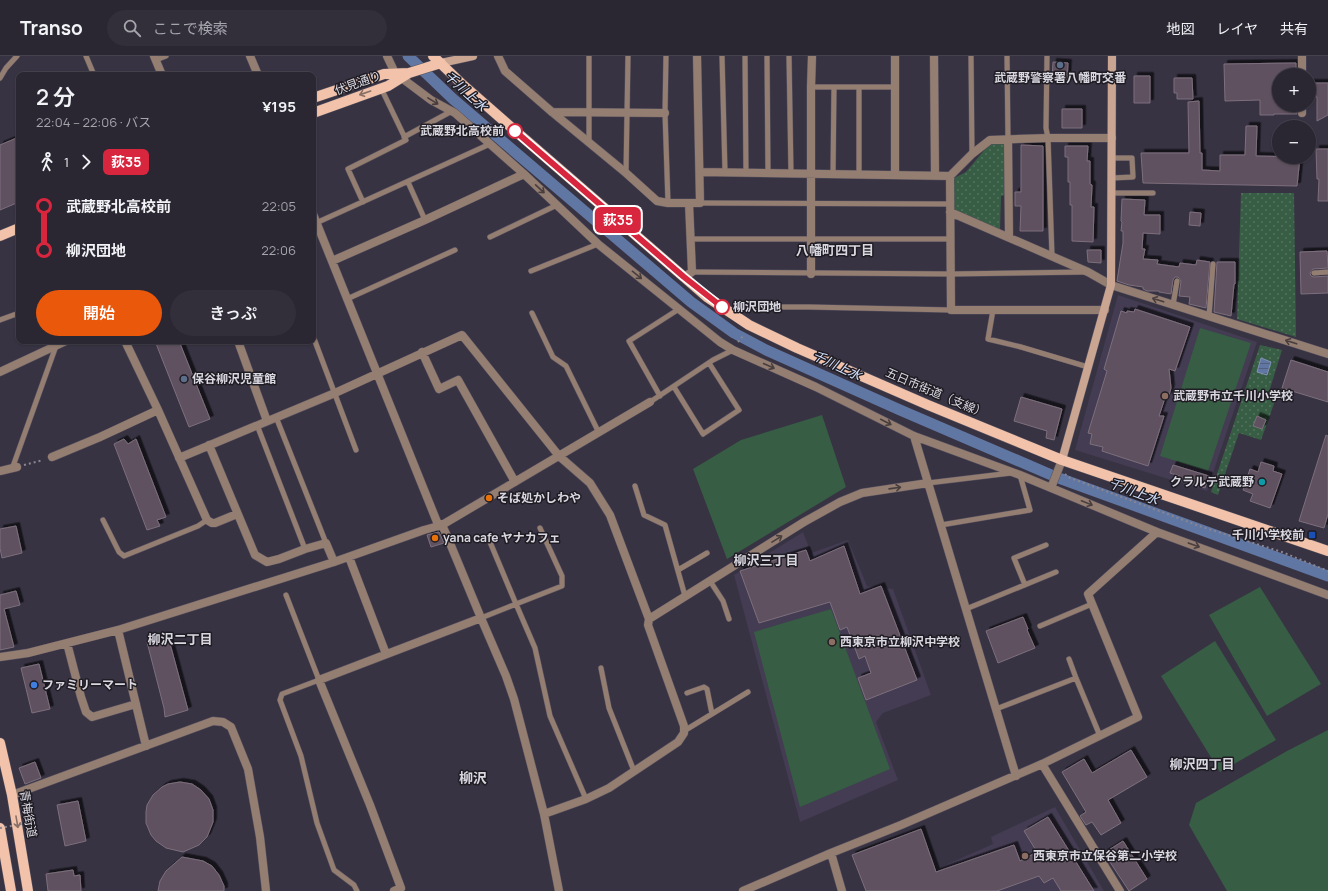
<!DOCTYPE html>
<html lang="ja">
<head>
<meta charset="utf-8">
<style>
  :root { --surface:#2a2632; --page:#322e3a; --text:#f1f3f6; --muted:#a5a5ac; --line:#46434d; --accent:#ea580c }
  body { margin:0; font-family:Manrope,"Noto Sans JP",sans-serif; background:var(--page); color:var(--text); height:100vh; display:flex; flex-direction:column; font-size:15px; white-space:nowrap }
  * { box-sizing:border-box; margin:0 }
  p { font-size:13px; color:var(--muted) }
  .icon { flex:none; width:22px; height:22px; fill:none; stroke:currentColor; stroke-width:2; stroke-linecap:round; stroke-linejoin:round }
  .map { position:relative; flex:1; overflow:hidden }
  .sheet { position:absolute; left:16px; top:16px; width:300px; height:272px; display:flex; flex-direction:column; background:var(--surface); border-radius:8px; box-shadow:0 1px 3px #0004,0 0 0 1px var(--line) }
  .sheet>* { flex:none }
  .badge { padding:0 8px; border-radius:6px; font-size:14px; line-height:26px }
  .fabs { position:absolute; left:1272px; top:12px; display:grid; gap:8px }
  .fabs a { display:grid; place-items:center; width:44px; height:44px; border-radius:50%; background:var(--surface); box-shadow:0 1px 3px #0004,0 0 0 1px var(--line); font-size:20px }
  .map>.badge { position:absolute; translate:-50% -50%; box-shadow:0 0 0 2px #fff }
  .legs { display:flex; align-items:center; gap:6px; height:44px; padding:0 20px; font-size:13px }
  .legs p { margin-inline-start:auto }
  .summary { display:flex; align-items:center; justify-content:space-between; height:68px; padding:0 20px }
  h1 { font-size:22px; font-weight:600; line-height:30px }
  .cta { display:flex; gap:8px; margin-top:auto; padding:8px 20px }
  .cta a { flex:1; height:46px; border-radius:24px; background:var(--accent); color:#fff; font-size:16px; font-weight:600; line-height:46px; text-align:center }
  .cta a+a { background:var(--page); color:var(--text) }
  ul { padding:0 20px; list-style:none }
  li { display:flex; align-items:center; gap:14px; height:44px; font-size:15px }
  li i { display:grid; place-items:center; width:6px; height:100%; margin:0 5px; background:currentColor }
  li i::after { content:''; width:10px; height:10px; margin:-5px; border:3px solid; border-radius:50%; background:var(--surface) }
  li p { margin-inline-start:auto }
  li:first-child i { background:linear-gradient(#0000 50%,currentColor 0) }
  li:last-child i { background:linear-gradient(currentColor 50%,#0000 0) }
  header { display:flex; align-items:center; gap:24px; box-sizing:border-box; height:56px; padding:0 20px; background:var(--surface); border-bottom:1px solid var(--line) }
  header strong { font-size:19px }
  nav { display:flex; gap:22px; margin-inline-start:auto; font-size:14px }
  .search { width:280px; height:36px; background:var(--page); display:flex; align-items:center; gap:10px; box-sizing:border-box; padding:0 14px; border-radius:22px; color:var(--muted); font-size:15px }
  .map>svg:first-child { display:block }
</style>
</head>
<body>
<header>
<strong>Transo</strong>
<div class="search"><svg class="icon" aria-label="search" viewBox="0 0 24 24"><circle cx="10" cy="10" r="6"/><path d="M15 15l6 6"/></svg>ここで検索</div>
<nav><a>地図</a><a>レイヤ</a><a>共有</a></nav>
</header>
<div class="map">
<svg width="1328" height="835" viewBox="0 0 1328 835">
  <defs>
    <pattern id="park-dots" width="8" height="8" patternUnits="userSpaceOnUse"><rect width="8" height="8" fill="#375d44"/><path d="M2 2h.1M6 6h.1" fill="none" stroke="#53745f" stroke-width="1.8" stroke-linecap="round"/></pattern>
    <pattern id="water-rules" width="6" height="5" patternUnits="userSpaceOnUse"><rect width="6" height="5" fill="#6076a3"/><path d="M0 2.5h6" fill="none" stroke="#54607d"/></pattern>
    <filter id="shadow"><feDropShadow dx="3.5" dy="-3.5" stdDeviation="0" flood-color="#0009"/></filter>
  </defs>
  <rect width="100%" height="100%" fill="#383343"/>
  <path fill="#433c52" d="M1118,239l139,47 -50,149 -132,-41z
    M803,476l8,21 37,-13 19,46 26,3 38,106 -48,18 -7,9 22,58 -98,42 -66,-247z
    M1055,751l49,84h-157l-8,-23 54,-24 -2,-7z"/>
  <path fill="url(#park-dots)" d="M1006,85v54l-5,1 -1,34 -47,-19 1,-33 12,-6 25,-30z
    M1241,137h53l2,144 -59,-18z
    M1260,289l22,5 -14,45 8,3 -15,42 -22,-7 -21,62 -7,-3z"/>
  <path fill="#375d44" d="M1200,272l51,15 -43,128 -48,-15z
    M822,359l24,72 -119,72 -34,-90 48,-29z
    M1260,531l61,97 -54,32 -58,-101z
    M831,553l59,160 -90,38 -46,-175z
    M1215,585l61,99 -56,32 -59,-96z
    M1328,674v161h-101l-38,-66 7,-22 91,-52z"/>
  <path fill="url(#water-rules)" stroke="#8493b5" d="M1261,302l10,4 -4,13 -10,-3z"/>
  <g fill="none" stroke-linecap="round" stroke-linejoin="round">
    <path stroke="#6076a3" stroke-width="11" d="M408,0l45,43 238,203 43,31 32,17 134,60 156,67 272,99"/>
  </g>
  <path fill="#5f515e" stroke="#7d6f7d" filter="url(#shadow)" d="M1053,6l15,1 -1,17 -15,-1z
    M1296,7v12h-17v30h17l1,9h-23v1h-14v-15l-35,1 -1,-37z
    M1134,20h16v27h-16z
    M1174,22h18l1,21h-16v-6h-3z
    M1309,27h19v32l-11,6v-24l-8,-1z
    M1199,45l1,52h2v17l18,1v-16h25l1,-29h11l-1,30 44,1 -3,29 -154,-3 -2,-30h48l-1,-51z
    M1062,53h20v19h-20z
    M19,81v65l-19,8v-65z
    M1021,89l22,1v85h-23l1,-25h-6v-14h6z
    M1065,90h23l-1,15h3v23l2,1 -1,22h3l-1,35 -21,-1v-36h-2v-23h-2v-25h-3z
    M1316,93h12v52h-10l1,-22h-2z
    M1122,143l23,1 -1,15h16v19l-17,-1 -1,16h3l-2,10 15,1 -1,4 22,3 1,-4 16,2 1,-5 13,2 -4,46 -17,-4 1,-7 -11,-1 2,-15 -3,-4h-3l-2,3 -2,14 -12,-2v-1h-12l-4,-2v-2l-14,-2 -12,-4 6,-38v-12h-2l1,-9 -1,-1z
    M1190,156l11,1 -1,13 -11,-1z
    M1087,194h14v13l-13,-1z
    M1327,195l1,17 -15,1 -3,4 1,3 3,1 14,-1v17l-27,1 -1,-42z
    M1217,206h18v22h-1l-3,32 -17,-4z
    M1135,253l55,18 -15,44 -6,-2 2,19 -2,7 -4,3 -6,18h5l-16,50 -46,-15 1,-4 -13,-3 2,-10 -4,-1 19,-62 -3,-2 17,-58 6,2v-2l7,1z
    M155,285h24l31,78 -21,8z
    M1291,304l37,12v30l-46,-14z
    M1021,341l41,12 -8,31 -8,-2 1,-7 -33,-10z
    M1257,360l9,4 -4,9 -9,-3z
    M1326,379l2,1v78l-4,14 -25,-7z
    M124,383l4,5 8,-5 30,78 -9,3 3,6 -13,4 -33,-86z
    M1261,406l13,4 -1,5 9,3 -12,34 -20,-7 3,-7 -10,-4 7,-21 8,3z
    M1173,409l36,11 -4,12 -26,-8 1,-4 -10,-3z
    M16,470l6,27 -20,5 -2,-10v-19z
    M439,476l5,11 -13,4 -4,-12z
    M844,490l16,48 21,-8 36,94 -51,20 -8,-22 13,-5 -6,-17 -6,3 -12,-32 -7,3 -10,-28 -71,21 -19,-52 66,-21 4,11z
    M16,535l4,14 -16,4 10,38 -14,3v-55z
    M1023,561l5,12 -1,1 8,18 -37,15 -12,-32z
    M159,583l2,3 8,-2 19,70 -23,7 -1,-9 -17,-66z
    M39,608l11,45 -18,4 -11,-45z
    M1131,694l16,27 -39,23 13,23 -20,12 -9,-13 -6,3 -6,-9 6,-4 -24,-40 22,-13 8,14z
    M35,706l6,16 -16,6 -6,-16z
    M180,726l12,2 9,6 8,9 4,11v12l-6,15 -8,8 -16,7 -17,-4 -10,-7 -5,-6 -5,-12v-11l1,-7 6,-10 9,-8 6,-3z
    M78,745l8,40 -21,5 -8,-41z
    M1048,761l46,74h-33l-8,-13 -9,5 -5,-7 -42,15h-131l-14,-36 69,-26 15,43 78,-27 6,16 17,-9 -13,-21z
    M1123,785l24,38 -18,12 -25,-38z
    M182,801l21,4 9,5 7,9 5,11v5h-66l2,-10 6,-10z
    M73,814l1,6 6,-1 1,16h-33l-2,-17z"/>
  <g fill="none" stroke-linecap="round" stroke-linejoin="round">
    <defs>
      <path id="lane" d="M86,0l8,19
        M666,0l-1,57 3,90
        M722,0l3,116
        M745,0l1,117
        M767,0l1,117
        M789,0l2,117
        M971,0l1,98
        M1007,0l1,83
        M1047,0l-1,72 2,10 4,118
        M156,4l10,-4
        M0,22l6,-10 11,-12
        M811,31h84
        M404,81l48,-26
        M589,86v-86
        M626,117l2,-117
        M833,118l1,-87
        M859,118v-87
        M1112,122l21,-1 -1,-19h-20
        M408,126l17,38
        M1112,137h41
        M363,146l-15,-33 58,-29 -25,-52
        M700,147l250,1
        M316,167l174,-79
        M490,181l67,-32
        M690,183h260
        M531,215l67,-27
        M692,216l259,2 134,-2
        M1314,217l14,-1
        M347,243l108,-49
        M1173,249l4,-24
        M993,254l-5,29 33,8 67,20
        M729,256l13,-4 9,-1h58l142,3
        M532,257l21,44 13,9 33,67
        M1209,260l4,-52
        M0,264l19,-7
        M313,280l43,114
        M674,331l29,47 36,-24 -30,-47
        M660,340l-31,-55 50,-32
        M650,346l63,-42 20,-10
        M276,361l50,126
        M257,369l48,124
        M12,413l44,-123
        M928,427l83,-10
        M635,430l9,29 21,10 20,71
        M103,464l16,32 5,4 74,-30 9,-6
        M941,469l89,-15 -10,-35
        M490,486l26,62 46,-18v-10l-22,-48
        M678,514l29,-17
        M710,525l13,20 6,18
        M1025,529l-11,-27 32,-13
        M286,539l33,85 -37,14 -2,6 21,56 16,67 17,47 20,15 3,6
        M966,553l90,-37
        M481,562l35,-14 19,44 15,68 36,83
        M1040,570l52,-22
        M1069,603l7,19 24,58
        M601,612l8,40 25,63
        M687,637l17,-6 3,2 5,25
        M996,653l80,-31
        M684,675l64,-39"/>
      <path id="street" d="M154,0l8,19
        M250,0l8,19
        M387,0l8,17 36,27 24,13 69,61 74,70 122,98 13,8 83,37 98,49 106,39 137,57 171,63
        M498,0l7,15 47,41 74,61 31,28 11,2h32l-3,-147
        M895,0v119
        M934,0l1,119
        M1302,0v19
        M552,56l113,1
        M1302,57v-8
        M1008,83l1,98
        M700,116l250,4 22,-22 18,-14 58,-2h64
        M950,120l1,134h154
        M950,156l138,60 23,13 217,69
        M313,158l124,308 5,3 5,11 34,82 25,58 8,23 30,115 15,77
        M332,205l93,-41 99,-46
        M811,218v-187l1,-31
        M684,221l8,-5 -3,-69
        M125,285l33,69
        M238,285l29,80
        M422,296l17,37 19,-9 57,102
        M0,316l66,-31
        M914,380l102,340
        M209,389l46,110 12,7 12,-3 26,-10 21,-6 8,19
        M52,401l48,-20 58,-27 49,110 5,3h3l22,-9
        M179,402l156,-65 127,-58 97,121 31,27 20,32 39,104 -1,6 36,101v7l-6,9 -69,46 -23,11 -42,15
        M0,415l17,-4
        M1051,432l11,-28
        M349,501l37,97
        M649,563l155,-97 36,-20 22,-9 66,-10
        M118,574l28,116
        M67,587l14,54 5,15 6,5 44,-13
        M0,601l28,-4 90,-23 216,-68 90,-32 18,-5 208,-123
        M1042,708l78,127
        M12,739l201,-74 10,1 8,5 17,42 12,68 6,54
        M831,797l11,38
        M394,835l7,-3 -31,-83 -51,-125 162,-62
        M743,835l88,-38 70,-28 141,-61 96,-47 -50,-123 69,-62"/>
      <path id="secondary" d="M441,7l32,-7
        M1062,404l49,-175 1,-229"/>
      <path id="primary" d="M433,0l30,29 49,43 172,149 23,20 42,28 48,23 131,57 134,55 266,91
        M313,42l71,-24 25,-1 32,-10
        M313,57l75,-27 21,-13
        M0,180l19,-8
        M0,687l12,52 16,96
        M0,772l11,63"/>
    </defs>
    <use href="#lane" stroke="#55515f" stroke-width="6"/>
    <use href="#street" stroke="#55515f" stroke-width="9"/>
    <use href="#secondary" stroke="#55515f" stroke-width="9"/>
    <use href="#primary" stroke="#55515f" stroke-width="11"/>
    <path stroke="#898692" stroke-width="2" stroke-dasharray="2 3" stroke-linecap="butt" d="M738,286l5,-6
      M24,409l19,-5
      M1065,418l3,3 134,50 80,25 46,19"/>
    <use href="#lane" stroke="#947d71" stroke-width="5"/>
    <use href="#street" stroke="#947d71" stroke-width="8"/>
    <use href="#secondary" stroke="#c9a592" stroke-width="8"/>
    <use href="#primary" stroke="#f2c3aa" stroke-width="10"/>
    <path stroke="#898692" stroke-width="2" stroke-dasharray="2 3" stroke-linecap="butt" d="M0,772l28,-5"/>
  </g>
  <defs><path id="oneway-shaft" d="M-6 0H5M1.5-3L5.5 0L1.5 3" fill="none" stroke-width="1.6" stroke-linecap="round" stroke-linejoin="round"/></defs>
  <g stroke="#887066">
    <use href="#oneway-shaft" transform="translate(365 37) rotate(161)"/>
    <use href="#oneway-shaft" transform="translate(17 766) rotate(80)"/>
  </g>
  <g stroke="#483e3e">
    <use href="#oneway-shaft" transform="translate(433 45) rotate(31)"/>
    <use href="#oneway-shaft" transform="translate(540 133) rotate(43)"/>
    <use href="#oneway-shaft" transform="translate(637 219) rotate(39)"/>
    <use href="#oneway-shaft" transform="translate(1158 244) rotate(-162)"/>
    <use href="#oneway-shaft" transform="translate(1291 286) rotate(-162)"/>
    <use href="#oneway-shaft" transform="translate(769 310) rotate(24)"/>
    <use href="#oneway-shaft" transform="translate(886 366) rotate(27)"/>
    <use href="#oneway-shaft" transform="translate(895 432) rotate(-8)"/>
    <use href="#oneway-shaft" transform="translate(1087 447) rotate(22)"/>
    <use href="#oneway-shaft" transform="translate(777 483) rotate(-32)"/>
    <use href="#oneway-shaft" transform="translate(1194 489) rotate(20)"/>
  </g>
  <g fill="none" stroke-linecap="round" stroke-linejoin="round">
    <defs>
      <path id="line-1" d="M515,75l169,146 38,30"/>
    </defs>
    <use href="#line-1" stroke="#fff" stroke-width="9"/>
    <use href="#line-1" stroke="#d7263d" stroke-width="6"/>
  </g>
  <g fill="#5c6f8a" stroke="#1f1c23" stroke-width="1.5">
    <circle cx="1060" cy="9" r="4"/>
    <circle cx="184" cy="323" r="4"/>
  </g>
  <g fill="#fff" stroke="#d7263d" stroke-width="2">
    <circle cx="515" cy="75" r="7"/>
    <circle cx="722" cy="251" r="7"/>
  </g>
  <g fill="#8d6e63" stroke="#1f1c23" stroke-width="1.5">
    <circle cx="1165" cy="340" r="4"/>
    <circle cx="832" cy="586" r="4"/>
    <circle cx="1025" cy="800" r="4"/>
  </g>
  <circle fill="#0f9aa8" stroke="#1f1c23" stroke-width="1.5" cx="1262" cy="426" r="4"/>
  <g fill="#e8710a" stroke="#1f1c23" stroke-width="1.5">
    <circle cx="489" cy="442" r="4"/>
    <circle cx="435" cy="482" r="4"/>
  </g>
  <rect fill="#1a4fb4" stroke="#1f1c23" stroke-width="1.5" x="1308" y="475" width="8" height="8" rx="2"/>
  <circle fill="#3f7fe0" stroke="#1f1c23" stroke-width="1.5" cx="34" cy="629" r="4"/>
  <g text-anchor="middle" stroke-width="3" stroke-linejoin="round" paint-order="stroke">
    <g font-size="12" font-weight="bold" fill="#d9d7e0" stroke="#1f1c23" text-anchor="start">
      <text x="1060" y="26" text-anchor="middle">武蔵野警察署八幡町交番</text>
      <text x="192" y="327">保谷柳沢児童館</text>
      <text x="1173" y="344">武蔵野市立千川小学校</text>
      <text x="1254" y="430" text-anchor="end">クラルテ武蔵野</text>
      <text x="497" y="446">そば処かしわや</text>
      <text x="1304" y="483" text-anchor="end">千川小学校前</text>
      <text x="443" y="486">yana cafe ヤナカフェ</text>
      <text x="840" y="590">西東京市立柳沢中学校</text>
      <text x="42" y="633">ファミリーマート</text>
      <text x="1033" y="804">西東京市立保谷第二小学校</text>
    </g>
    <g font-size="12" fill="#d9d7e0" stroke="#1f1c23">
      <text transform="translate(358 27) rotate(-20)" y="4">伏見通り</text>
      <text transform="translate(936 337) rotate(23)" y="4">五日市街道（支線）</text>
      <text transform="translate(28 758) rotate(80)" y="4">青梅街道</text>
    </g>
    <g font-size="12" font-weight="bold" fill="#d9d7e0" stroke="#1f1c23" text-anchor="end">
      <text x="504" y="79">武蔵野北高校前</text>
      <text x="733" y="255" text-anchor="start">柳沢団地</text>
    </g>
    <g font-size="13" font-style="italic" fill="#d3e1fe" stroke="#1f1c23">
      <text transform="translate(466 35) rotate(42)" y="5">千川上水</text>
      <text transform="translate(837 309) rotate(25)" y="5">千川上水</text>
      <text transform="translate(1134 435) rotate(20)" y="5">千川上水</text>
    </g>
    <g font-size="13" font-weight="bold" fill="#d9d7e0" stroke="#1f1c23">
      <text x="835" y="199">八幡町四丁目</text>
      <text x="766" y="509">柳沢三丁目</text>
      <text x="180" y="588">柳沢二丁目</text>
      <text x="1202" y="713">柳沢四丁目</text>
    </g>
    <g font-size="14" font-weight="bold" fill="#d9d7e0" stroke="#1f1c23">
      <text x="473" y="727">柳沢</text>
    </g>
  </g>
</svg>
<div class="fabs">
<a>+</a>
<a>−</a>
</div>
<b class="badge" style="left:618px;top:164px;background:#d7263d;color:#fff">荻35</b>
<section class="sheet">
<div class="summary"><div><h1>2 分</h1><p>22:04 – 22:06 · バス</p></div><b>¥195</b></div>
<div class="legs"><svg class="icon" aria-label="walk" viewBox="0 0 24 24"><circle cx="13" cy="4" r="2"/><path d="M13 8l-2 6 4 7M11 14l-3 7M7 12l3-4h3l4 4"/></svg>1<svg class="icon" aria-label="forward" viewBox="0 0 24 24"><path d="M9 5l7 7-7 7"/></svg><b class="badge" style="background:#d7263d;color:#fff">荻35</b></div>
<ul>
<li><i style="color:#d7263d"></i><b>武蔵野北高校前</b><p>22:05</p></li>
<li><i style="color:#d7263d"></i><b>柳沢団地</b><p>22:06</p></li>
</ul>
<div class="cta"><a>開始</a><a>きっぷ</a></div>
</section>
</div>
</body>
</html>
